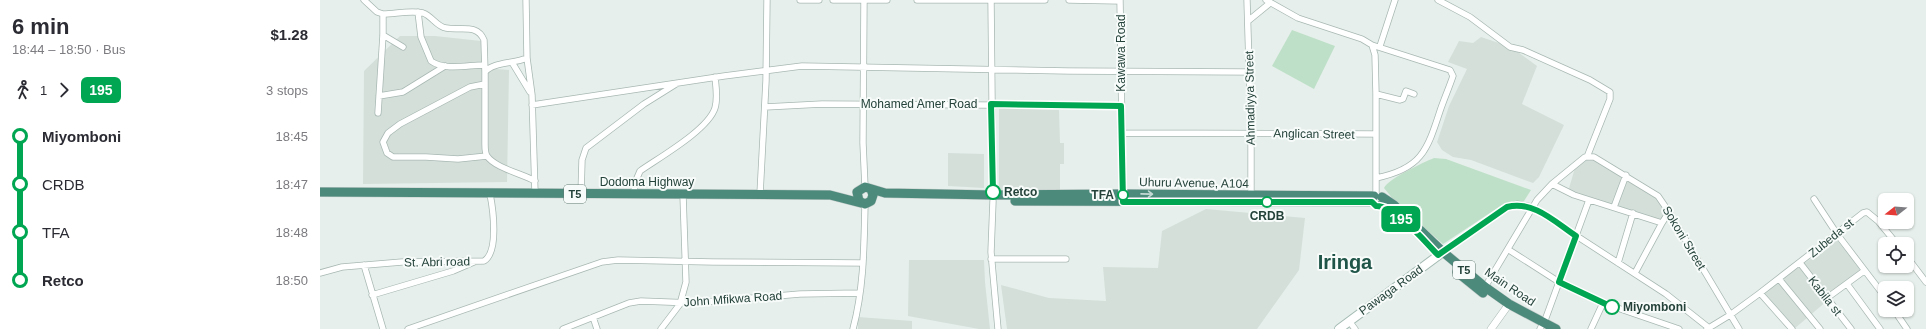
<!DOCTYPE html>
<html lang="en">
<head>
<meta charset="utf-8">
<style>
  :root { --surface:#fff; --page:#f7f7f7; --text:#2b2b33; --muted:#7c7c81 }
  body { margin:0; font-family:Helvetica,sans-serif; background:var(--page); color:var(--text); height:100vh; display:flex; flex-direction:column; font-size:15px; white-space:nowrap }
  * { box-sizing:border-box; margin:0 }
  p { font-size:13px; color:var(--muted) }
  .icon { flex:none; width:22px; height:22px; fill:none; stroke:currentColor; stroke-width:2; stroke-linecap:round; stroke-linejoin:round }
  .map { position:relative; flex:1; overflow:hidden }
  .side { display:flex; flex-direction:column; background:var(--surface); width:320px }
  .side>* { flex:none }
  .badge { padding:0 8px; border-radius:6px; font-size:14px; line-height:26px }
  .needle { width:26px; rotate:253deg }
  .controls { position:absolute; left:1558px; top:193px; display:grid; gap:8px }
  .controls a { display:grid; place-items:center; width:36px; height:36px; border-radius:6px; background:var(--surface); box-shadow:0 1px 3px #0004; font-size:20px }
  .map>.badge { position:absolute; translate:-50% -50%; box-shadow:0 0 0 2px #fff }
  .legs { display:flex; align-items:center; gap:6px; height:44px; padding:0 12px; font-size:13px }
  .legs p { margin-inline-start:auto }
  .summary { display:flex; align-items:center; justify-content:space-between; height:68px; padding:0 12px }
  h1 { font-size:22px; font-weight:700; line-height:30px }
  ul { padding:0 12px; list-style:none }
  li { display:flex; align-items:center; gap:14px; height:48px; font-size:15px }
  li i { display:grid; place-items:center; width:6px; height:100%; margin:0 5px; background:currentColor }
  li i::after { content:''; width:10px; height:10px; margin:-5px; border:3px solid; border-radius:50%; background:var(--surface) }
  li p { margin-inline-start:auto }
  li:first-child i { background:linear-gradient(#0000 50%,currentColor 0) }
  li:last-child i { background:linear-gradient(currentColor 50%,#0000 0) }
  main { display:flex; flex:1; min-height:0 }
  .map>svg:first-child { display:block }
</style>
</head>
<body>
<main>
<section class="side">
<div class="summary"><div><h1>6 min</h1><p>18:44 – 18:50 · Bus</p></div><b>$1.28</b></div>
<div class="legs"><svg class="icon" aria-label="walk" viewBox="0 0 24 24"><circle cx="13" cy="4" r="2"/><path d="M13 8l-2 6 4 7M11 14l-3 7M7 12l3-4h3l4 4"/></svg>1<svg class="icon" aria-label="forward" viewBox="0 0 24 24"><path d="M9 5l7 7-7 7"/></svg><b class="badge" style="background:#00a651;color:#fff">195</b><p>3 stops</p></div>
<ul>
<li><i style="color:#00a651"></i><b>Miyomboni</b><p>18:45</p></li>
<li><i style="color:#00a651"></i><span>CRDB</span><p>18:47</p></li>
<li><i style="color:#00a651"></i><span>TFA</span><p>18:48</p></li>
<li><i style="color:#00a651"></i><b>Retco</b><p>18:50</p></li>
</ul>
</section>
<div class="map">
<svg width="1606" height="329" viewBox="0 0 1606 329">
  <rect width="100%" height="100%" fill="#e6efeb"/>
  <path fill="#d4dfda" d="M80,36h35l46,5 2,27 26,2 -2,112 -144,2 1,-113z
    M1161,37l30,10 26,19 -15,38 42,21 -25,52 -6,6 -62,-23 -18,-3 -11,-7 -5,-8 12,-36 18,-37 -19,-7 11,-21 14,2z
    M679,108l60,2 1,33h4v21h-4v29h-61z
    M628,153l36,1v34l-36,-2z
    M1268,158l12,4 58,36 9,14 -6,10 -94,-27 8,-27z
    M886,209l99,9 -6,52 -42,59h-250l-6,-44 48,13 57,3 -3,-34 55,1 4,-37z
    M1517,240l25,31 -68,58 -30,-37z
    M589,260h75l1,22 5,47h-11l-71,-13z
    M538,317l54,4v8h-54z"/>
  <path fill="#bfe0c8" d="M972,30l43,16 -21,43 -42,-23z
    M1114,158l12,1 85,31 -7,11 -22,4 -59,39 -46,-40 -13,-16c4,-9 40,-26 50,-30z"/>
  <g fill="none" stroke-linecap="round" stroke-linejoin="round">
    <defs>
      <path id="minor" d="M44,0l13,12 6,2c12,0 28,-4 40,-1 9,3 14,14 23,15 14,3 31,-5 38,12l1,32
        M206,0l1,58 5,37 3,98
        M480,0h19
        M513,0h54
        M544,0l-1,143 2,44
        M597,0h128
        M671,0l2,195
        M749,0l51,1
        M800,0l3,196
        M927,0l4,133v63
        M946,0l32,18 64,21 10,6 3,10 1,39v101
        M1118,0l32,17 40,30 13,3 67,30 20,12v7l-23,58
        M98,12l3,25 10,24c14,10 37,4 53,4
        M928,21l22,-18
        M63,35l20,12
        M1052,45l78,25 3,6c-4,12 -9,23 -13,35 -13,40 -19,58 -64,67
        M1060,46l15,-46
        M207,58c-14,6 -34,4 -42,14v72c0,4 0,9 2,12 8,12 36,18 48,25
        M193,64l17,28
        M165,84l-15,3 -70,37 -12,9 -5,9 4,11 6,4h33l32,2 29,-3
        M1056,94l24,6 3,-1 3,-8 8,3
        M59,96l24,-4 42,-26
        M212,105l192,-29 78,-10 266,5 180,1
        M445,107l57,-3 299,2
        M58,113l5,-78v-21
        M801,133l255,1
        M1232,184l22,11 88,28 7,-11
        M261,194l1,-34 4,-12 58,-44 32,-20
        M313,194l4,-16 3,-7c20,-14 68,-41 75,-63 3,-10 1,-21 0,-31
        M440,194l6,-113 1,-81
        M1494,199l23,35 48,63
        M673,201l-2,51 7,77
        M1294,207l12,-32
        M1189,250l50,32 44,21 76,26
        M1123,252l64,-45 10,-3 15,3 134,87 43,34
        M1587,257l19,25
        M671,259h75
        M1298,263l15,-50
        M1480,263l51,66
        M44,265l19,64
        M0,273l22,-6 60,-5 82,-1c15,-9 9,-52 6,-67
        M1315,273l27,-50
        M1459,279l41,50
        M1527,284l33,45
        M1165,287l52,-87 15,-16 33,-27h9l64,39 11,16 70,117
        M1440,293l103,-80 4,-1 11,9 19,23
        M52,295l81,-24 21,-9
        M1507,298l37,-27
        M1574,310l13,19
        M273,317l4,12
        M1029,321l6,8
        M1224,323l45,-123
        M88,329l194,-67 16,-2 95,2 150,1
        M243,329l66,-26 12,-2 52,2 107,-9 60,-1
        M341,329l19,-25 6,-22 -3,-87
        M533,329c11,-41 11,-83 12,-125
        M1220,329l1,-2
        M1271,329l12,-26
        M1387,329l23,-14 30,-22 32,36"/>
      <path id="tertiary" d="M1171,329l18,-25"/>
      <path id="secondary" d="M1019,329l104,-77"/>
      <path id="trunk" d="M551,189l2,6 -2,6 -6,3 -6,-3 -2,-9 8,-5 20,6 108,2 130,-1 251,2
        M0,192l510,3 31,8
        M1062,197l12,8 49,47 42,35 24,17 47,25
        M695,201l357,1
        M1061,205l16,10
        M1137,272l26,21"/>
    </defs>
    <use href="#minor" stroke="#a8b8b2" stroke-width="7"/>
    <use href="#tertiary" stroke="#a8b8b2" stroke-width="8"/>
    <use href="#secondary" stroke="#a4bbb3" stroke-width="10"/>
    <use href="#trunk" stroke="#c2cac8" stroke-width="10"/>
    <use href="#minor" stroke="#fff" stroke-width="5.5"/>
    <use href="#tertiary" stroke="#fff" stroke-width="7"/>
    <use href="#secondary" stroke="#fff" stroke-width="8"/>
    <use href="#trunk" stroke="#4c8a7c" stroke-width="9"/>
  </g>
  <defs><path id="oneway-shaft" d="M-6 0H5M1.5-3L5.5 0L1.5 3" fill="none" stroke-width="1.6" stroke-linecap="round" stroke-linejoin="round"/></defs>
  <use stroke="#c4d9d4" href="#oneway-shaft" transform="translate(827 194) rotate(1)"/>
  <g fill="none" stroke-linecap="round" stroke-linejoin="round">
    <defs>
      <path id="line-1" d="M673,192l-2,-88 130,2 2,96h249l4,4c19,-1 48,35 62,49l69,-48c26,-7 48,15 69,29l-17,46 53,25"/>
    </defs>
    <use href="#line-1" stroke="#fff" stroke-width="9"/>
    <use href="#line-1" stroke="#00a651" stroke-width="6"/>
  </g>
  <g fill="#fff" stroke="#00a651" stroke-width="2">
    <circle cx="673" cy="192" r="7"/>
    <circle cx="803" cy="195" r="5"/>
    <circle cx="947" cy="202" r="5"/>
    <circle cx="1292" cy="307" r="7"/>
  </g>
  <g text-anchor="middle" stroke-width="4" stroke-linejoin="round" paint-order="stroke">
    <g fill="#f7fbf9" stroke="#637a73" stroke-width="1">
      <rect x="244" y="185" width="22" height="18" rx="3"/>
      <rect x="1133" y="261" width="22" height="18" rx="3"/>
    </g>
    <g font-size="11" font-weight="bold" fill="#24423a">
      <text x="255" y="198">T5</text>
      <text x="1144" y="274">T5</text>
    </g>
    <g font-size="12" fill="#24423a" stroke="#f7fbf9">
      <text transform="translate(801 53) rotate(-90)" y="4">Kawawa Road</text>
      <text transform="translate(930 98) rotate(-91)" y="4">Ahmadiyya Street</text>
      <text x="599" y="108">Mohamed Amer Road</text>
      <text transform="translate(994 134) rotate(1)" y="4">Anglican Street</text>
      <text x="327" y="186">Dodoma Highway</text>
      <text transform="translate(874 183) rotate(1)" y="4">Uhuru Avenue, A104</text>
      <text transform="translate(1364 238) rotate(59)" y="4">Sokoni Street</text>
      <text transform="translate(1511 238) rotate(-39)" y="4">Zubeda st</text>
      <text transform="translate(117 262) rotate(-1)" y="4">St. Abri road</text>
      <text transform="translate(1190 287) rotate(34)" y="4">Main Road</text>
      <text transform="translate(1071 290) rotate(-36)" y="4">Pawaga Road</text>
      <text transform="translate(1505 296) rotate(52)" y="4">Kabila st</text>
      <text transform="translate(413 299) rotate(-4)" y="4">John Mfikwa Road</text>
    </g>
    <g font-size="12" font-weight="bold" fill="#24423a" stroke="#f7fbf9" text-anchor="start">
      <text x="684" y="196">Retco</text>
      <text x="794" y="199" text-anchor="end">TFA</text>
      <text x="947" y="220" text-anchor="middle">CRDB</text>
      <text x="1303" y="311">Miyomboni</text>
    </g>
    <g font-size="20" font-weight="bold" fill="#1f5548" stroke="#f7fbf9">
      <text x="1025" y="269">Iringa</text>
    </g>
  </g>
</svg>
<div class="controls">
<a><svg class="needle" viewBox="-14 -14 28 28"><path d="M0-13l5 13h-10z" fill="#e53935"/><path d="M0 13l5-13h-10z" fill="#7c7c81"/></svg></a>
<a><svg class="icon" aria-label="locate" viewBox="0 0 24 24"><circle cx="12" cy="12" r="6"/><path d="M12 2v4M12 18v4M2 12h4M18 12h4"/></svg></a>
<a><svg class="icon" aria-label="layers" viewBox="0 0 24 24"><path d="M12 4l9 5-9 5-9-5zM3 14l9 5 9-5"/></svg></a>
</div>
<b class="badge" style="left:1081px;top:219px;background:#00a651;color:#fff">195</b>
</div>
</main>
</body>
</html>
